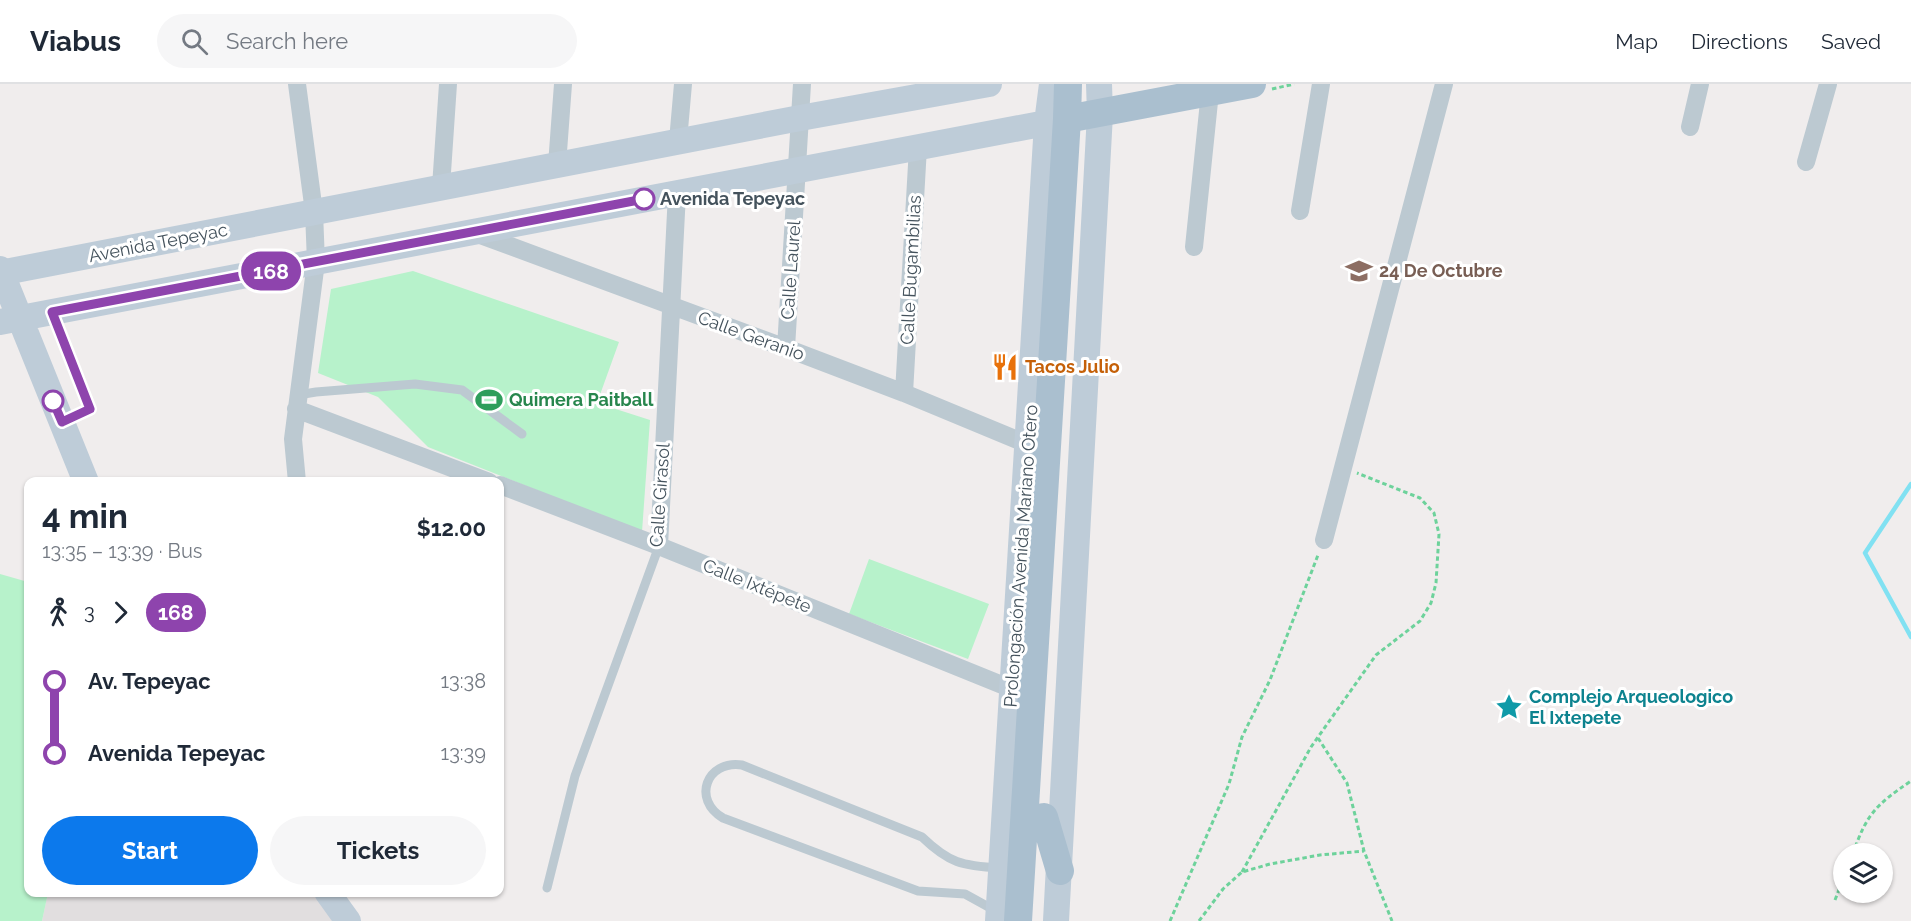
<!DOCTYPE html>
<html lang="en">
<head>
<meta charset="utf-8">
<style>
  :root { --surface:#fff; --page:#f6f6f7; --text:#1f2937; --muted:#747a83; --line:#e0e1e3; --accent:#0c79ec }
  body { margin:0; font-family:Raleway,sans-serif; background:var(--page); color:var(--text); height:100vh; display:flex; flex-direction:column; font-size:22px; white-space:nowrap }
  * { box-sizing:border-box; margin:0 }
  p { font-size:20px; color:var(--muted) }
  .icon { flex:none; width:33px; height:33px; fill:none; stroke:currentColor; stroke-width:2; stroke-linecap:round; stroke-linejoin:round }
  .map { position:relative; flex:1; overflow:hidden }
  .details { position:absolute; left:24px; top:393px; width:480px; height:420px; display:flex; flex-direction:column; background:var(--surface); border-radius:12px; box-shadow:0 2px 4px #0004 }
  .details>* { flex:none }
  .badge { padding:0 12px; border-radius:20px; font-size:21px; line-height:39px }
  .fabs { position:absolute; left:1833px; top:759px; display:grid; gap:12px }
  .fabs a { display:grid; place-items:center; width:60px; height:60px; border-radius:50%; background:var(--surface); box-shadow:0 2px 4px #0004; font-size:30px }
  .map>.badge { position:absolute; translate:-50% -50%; box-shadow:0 0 0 3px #fff }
  .legs { display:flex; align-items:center; gap:9px; height:66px; padding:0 18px; font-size:20px }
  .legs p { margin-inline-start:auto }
  .headline { display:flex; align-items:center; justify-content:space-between; height:102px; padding:0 18px }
  h1 { font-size:33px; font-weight:700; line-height:45px }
  .button { display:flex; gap:12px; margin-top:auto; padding:12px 18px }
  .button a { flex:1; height:69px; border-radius:36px; background:var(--accent); color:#fff; font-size:24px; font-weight:700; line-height:69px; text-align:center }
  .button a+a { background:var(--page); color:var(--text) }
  ul { padding:0 18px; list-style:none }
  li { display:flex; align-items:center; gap:21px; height:72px; font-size:22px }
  li i { display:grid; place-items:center; width:9px; height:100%; margin:0 8px; background:currentColor }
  li i::after { content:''; width:15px; height:15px; margin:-8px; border:4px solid; border-radius:50%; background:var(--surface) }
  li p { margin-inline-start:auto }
  li:first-child i { background:linear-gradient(#0000 50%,currentColor 0) }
  li:last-child i { background:linear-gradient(currentColor 50%,#0000 0) }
  header { display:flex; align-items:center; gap:36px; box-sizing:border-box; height:84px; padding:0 30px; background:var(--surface); border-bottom:2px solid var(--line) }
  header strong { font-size:28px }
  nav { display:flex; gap:33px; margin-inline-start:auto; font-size:21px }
  .search { width:420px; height:54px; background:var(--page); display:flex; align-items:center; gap:15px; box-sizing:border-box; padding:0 21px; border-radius:33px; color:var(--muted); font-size:22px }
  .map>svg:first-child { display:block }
</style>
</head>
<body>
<header>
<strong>Viabus</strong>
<div class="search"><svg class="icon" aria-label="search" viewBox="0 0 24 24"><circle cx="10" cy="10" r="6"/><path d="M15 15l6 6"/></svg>Search here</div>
<nav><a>Map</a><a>Directions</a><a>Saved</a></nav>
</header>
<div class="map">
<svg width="1911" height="837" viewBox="0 0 1911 837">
  <rect width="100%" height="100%" fill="#f0eded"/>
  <path fill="#e1dedf" d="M48,808l264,1 22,28h-292z"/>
  <path fill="#b7f2cb" d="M413,187l206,71 -22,61 53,17 -8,112 -214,-85 -50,-50 -60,-24 13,-84z
    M869,475l120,45 -21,55 -119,-45z
    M0,490l28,8v310l20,1 -6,28h-42z"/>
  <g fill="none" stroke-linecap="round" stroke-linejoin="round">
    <path stroke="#81e1f2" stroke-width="4.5" d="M1911,400l-46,69 46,84"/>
    <path stroke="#6dd29b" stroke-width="3" stroke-dasharray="4.5 3" stroke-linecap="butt" d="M1272,5l22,-5
      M1318,654l29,45 17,68 28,70
      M1853,770c13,-40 24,-50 58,-73
      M1242,788l69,-125 65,-92 44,-34 11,-18 5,-20 3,-49 -5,-21 -14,-15 -63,-25
      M1835,816l9,-23
      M1170,837l59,-137 13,-47 28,-57 48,-125
      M1199,837l24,-32 19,-17 28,-8 50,-9 44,-4"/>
    <path stroke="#bcc9d1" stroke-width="9" d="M53,231l37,94 -26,12
      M298,311l18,-3 99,-8 47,6 60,44
      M547,804l28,-112 84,-230
      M994,826l-29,-16 -47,-3 -195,-73c-31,-18 -17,-58 19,-53l180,72c27,26 40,29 78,31"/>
    <path stroke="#bcc9d1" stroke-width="18" d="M297,0l17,128 2,50 -23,177 4,43
      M1690,43l10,-43
      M678,57l5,-57
      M1806,78l22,-78
      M557,81l6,-81
      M441,103l7,-103
      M1300,127l21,-127
      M475,149l311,115 118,45 123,51
      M1194,163l16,-155
      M786,264l16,-264
      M904,309l14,-246
      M296,325l193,73
      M500,401l159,61 353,143
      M1324,456l120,-456
      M659,462l18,-353"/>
    <path stroke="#beccd8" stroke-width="26" d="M0,185l86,213
      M0,189l800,-155 189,-34
      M0,238l1067,-203
      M327,808l21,29
      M998,837l49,-798 5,-39
      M1056,837l44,-807 -1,-30"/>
    <path stroke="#aabfcf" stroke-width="28" d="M1067,35l185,-35
      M1044,733l16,54
      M1018,837l49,-802 1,-35"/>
  </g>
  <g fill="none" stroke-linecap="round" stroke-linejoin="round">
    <defs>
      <path id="line-1" d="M53,317l9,21 28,-13 -38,-97 592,-113"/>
    </defs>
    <use href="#line-1" stroke="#fff" stroke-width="14"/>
    <use href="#line-1" stroke="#8e44ad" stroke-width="9"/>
  </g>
  <defs>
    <symbol id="school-bare" viewBox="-9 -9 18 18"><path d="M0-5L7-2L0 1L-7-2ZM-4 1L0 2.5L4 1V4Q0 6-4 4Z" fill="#8d6e63" stroke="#fff" stroke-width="2.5" paint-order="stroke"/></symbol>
    <symbol id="restaurant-bare" viewBox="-9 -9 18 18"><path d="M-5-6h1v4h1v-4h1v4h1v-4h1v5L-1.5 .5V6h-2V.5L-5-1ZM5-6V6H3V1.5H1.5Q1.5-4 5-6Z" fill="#e8710a" stroke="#fff" stroke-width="2.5" paint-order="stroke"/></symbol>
    <symbol id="stadium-bare" viewBox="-9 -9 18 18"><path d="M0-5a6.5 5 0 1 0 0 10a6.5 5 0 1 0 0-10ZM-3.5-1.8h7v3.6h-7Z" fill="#2e9e5b" stroke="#fff" stroke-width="2.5" paint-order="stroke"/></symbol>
    <symbol id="sight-bare" viewBox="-9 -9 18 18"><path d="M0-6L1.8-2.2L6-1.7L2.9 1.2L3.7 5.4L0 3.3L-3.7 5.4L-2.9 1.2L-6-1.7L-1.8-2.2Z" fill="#0f9aa8" stroke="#fff" stroke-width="2.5" paint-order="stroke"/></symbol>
  </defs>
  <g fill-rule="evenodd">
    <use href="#school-bare" x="1340" y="168" width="38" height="38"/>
    <use href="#restaurant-bare" x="986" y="264" width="38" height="38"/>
    <use href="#stadium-bare" x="470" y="297" width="38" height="38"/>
    <use href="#sight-bare" x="1490" y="604" width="38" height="38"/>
  </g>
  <g fill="#fff" stroke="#8e44ad" stroke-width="3">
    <circle cx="644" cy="115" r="10"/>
    <circle cx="53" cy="317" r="10"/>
  </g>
  <g text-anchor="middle" stroke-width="6" stroke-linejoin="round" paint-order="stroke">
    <g font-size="18" font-weight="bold" fill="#44525c" stroke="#fff" text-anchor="start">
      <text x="660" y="121">Avenida Tepeyac</text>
    </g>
    <g font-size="18" fill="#44525c" stroke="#fff">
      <text transform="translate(158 159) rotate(-11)" y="6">Avenida Tepeyac</text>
      <text transform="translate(791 186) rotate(-86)" y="6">Calle Laurel</text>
      <text transform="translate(911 186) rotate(-87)" y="6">Calle Bugambilias</text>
      <text transform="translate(751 252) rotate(20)" y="6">Calle Geranio</text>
      <text transform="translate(660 411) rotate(-86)" y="6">Calle Girasol</text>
      <text transform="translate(1021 472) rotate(-86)" y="6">Prolongación Avenida Mariano Otero</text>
      <text transform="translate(757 502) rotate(22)" y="6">Calle Ixtépete</text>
    </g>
    <g font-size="18" font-weight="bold" fill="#785e54" stroke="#fff" text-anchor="start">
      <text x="1379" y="193">24 De Octubre</text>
    </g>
    <g font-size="18" font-weight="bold" fill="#c56008" stroke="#fff" text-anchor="start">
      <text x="1025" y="289">Tacos Julio</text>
    </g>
    <g font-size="18" font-weight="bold" fill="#27864d" stroke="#fff" text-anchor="start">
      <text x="509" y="322">Quimera Paitball</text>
    </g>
    <g font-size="18" font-weight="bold" fill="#0d838f" stroke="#fff" text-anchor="start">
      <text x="1529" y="619">Complejo Arqueologico<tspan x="1529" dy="21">El Ixtepete</tspan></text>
    </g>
  </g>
</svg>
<div class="fabs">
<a><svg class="icon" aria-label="layers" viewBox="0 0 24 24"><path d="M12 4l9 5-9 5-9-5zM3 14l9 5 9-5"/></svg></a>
</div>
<b class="badge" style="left:271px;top:187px;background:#8e44ad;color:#fff">168</b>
<section class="details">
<div class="headline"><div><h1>4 min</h1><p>13:35 – 13:39 · Bus</p></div><b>$12.00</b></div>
<div class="legs"><svg class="icon" aria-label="walk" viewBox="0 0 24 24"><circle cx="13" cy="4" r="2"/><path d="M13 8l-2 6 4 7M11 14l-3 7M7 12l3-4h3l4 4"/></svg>3<svg class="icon" aria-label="forward" viewBox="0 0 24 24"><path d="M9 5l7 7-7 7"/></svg><b class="badge" style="background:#8e44ad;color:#fff">168</b></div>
<ul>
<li><i style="color:#8e44ad"></i><b>Av. Tepeyac</b><p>13:38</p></li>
<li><i style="color:#8e44ad"></i><b>Avenida Tepeyac</b><p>13:39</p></li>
</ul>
<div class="button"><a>Start</a><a>Tickets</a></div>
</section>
</div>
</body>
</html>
